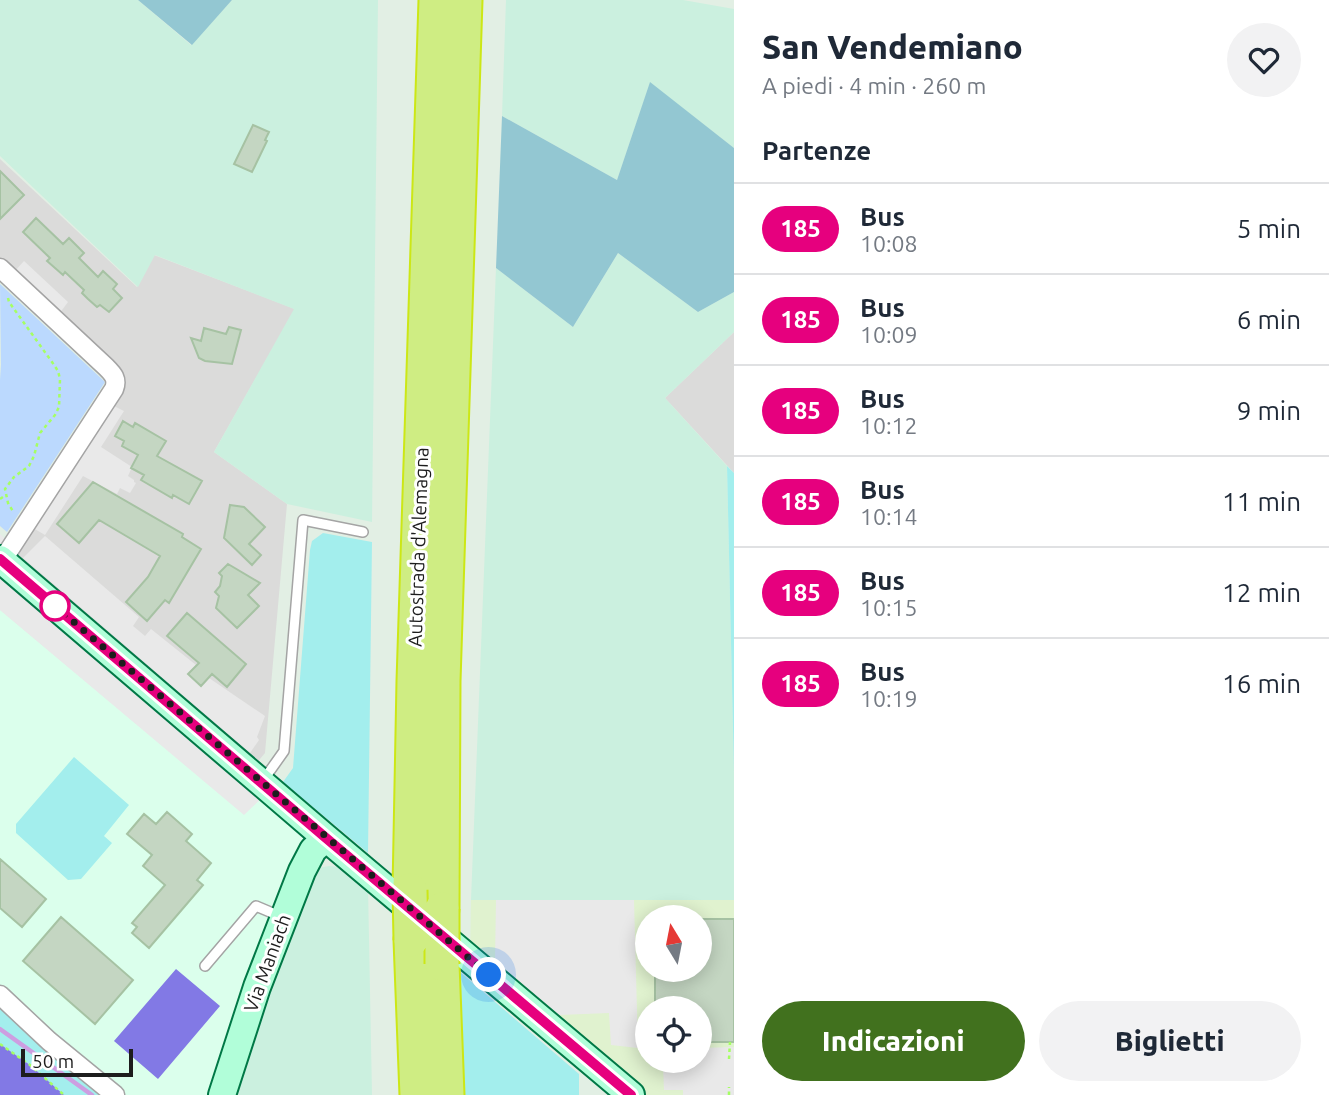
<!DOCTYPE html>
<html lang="it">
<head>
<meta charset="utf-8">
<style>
  :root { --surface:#fff; --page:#f2f2f3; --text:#1f2937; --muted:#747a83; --line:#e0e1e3; --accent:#41711e }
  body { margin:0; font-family:Ubuntu,sans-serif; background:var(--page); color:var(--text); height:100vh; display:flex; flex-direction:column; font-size:26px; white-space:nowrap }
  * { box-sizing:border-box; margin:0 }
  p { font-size:23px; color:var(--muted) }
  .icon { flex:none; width:38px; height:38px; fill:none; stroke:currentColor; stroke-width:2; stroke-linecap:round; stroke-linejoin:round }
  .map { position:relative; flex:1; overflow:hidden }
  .sheet { display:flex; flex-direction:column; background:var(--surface); width:595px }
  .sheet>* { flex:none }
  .badge { padding:0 14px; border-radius:23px; font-size:24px; line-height:46px }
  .needle { width:46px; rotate:350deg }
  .tools { position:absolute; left:635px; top:905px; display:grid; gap:14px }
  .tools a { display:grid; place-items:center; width:77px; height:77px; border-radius:50%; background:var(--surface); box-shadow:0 4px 18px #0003; font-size:35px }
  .scale { position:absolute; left:21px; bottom:18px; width:112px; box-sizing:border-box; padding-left:7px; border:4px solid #1d1d1d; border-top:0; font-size:19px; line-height:24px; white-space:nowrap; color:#1d1d1d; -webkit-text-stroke:5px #fff; paint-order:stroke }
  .you { position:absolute; width:35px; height:35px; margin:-18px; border:5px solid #fff; border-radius:50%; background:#1a73e8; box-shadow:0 0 0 10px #1a73e833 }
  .map>.badge { position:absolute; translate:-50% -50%; box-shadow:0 0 0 4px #fff }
  h2 { padding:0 28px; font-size:26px; line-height:63px }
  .round { display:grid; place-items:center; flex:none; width:74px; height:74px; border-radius:37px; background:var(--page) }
  .headline { display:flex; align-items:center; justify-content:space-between; height:119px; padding:0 28px }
  h1 { font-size:33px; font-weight:800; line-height:52px }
  .primary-button { display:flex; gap:14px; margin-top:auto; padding:14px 28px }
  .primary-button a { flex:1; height:80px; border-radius:42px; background:var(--accent); color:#fff; font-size:28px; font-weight:800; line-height:80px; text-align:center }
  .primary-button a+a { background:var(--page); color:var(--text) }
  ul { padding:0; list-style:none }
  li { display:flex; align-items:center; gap:21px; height:91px; padding:0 28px; border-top:2px solid var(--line) }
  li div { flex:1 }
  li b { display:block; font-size:26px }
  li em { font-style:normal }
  li .badge { min-width:77px; font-weight:700; text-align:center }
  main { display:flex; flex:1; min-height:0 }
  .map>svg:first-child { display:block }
</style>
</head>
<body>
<main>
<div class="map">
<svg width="734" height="1095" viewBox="0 0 734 1095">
  <rect width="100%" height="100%" fill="#e2efe4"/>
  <path fill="#dbdbda" d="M0,159l137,128 17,-32 141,54 -81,143 73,52 -22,249 -16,19 -247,-211 114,-178 -116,-118z
    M734,332v141l-69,-75z"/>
  <path fill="#e0f2cf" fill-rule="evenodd" d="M471,900h263v195h-103l-161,-136zM648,917h52v53h-52zM648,1008h52v52h-52z"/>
  <path fill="#dbffec" d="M0,610l244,204 26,-24 56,48 -104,257h-107l-115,-99z"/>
  <path fill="#cbf0df" d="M0,0h138l53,45 41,-45h146l-6,522 -85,-18 -73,-52 80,-143 -139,-54 -17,32 -138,-131z
    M506,0h177l51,9v139l-84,-65 -33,97 -115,-64z
    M618,253l80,59 36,-20v40l-69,66 62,68 7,308v126h-263l25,-632 77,59z
    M329,866l11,1 28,19 4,209h-150l90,-222 6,-5z"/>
  <path fill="#a3eeed" d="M727,466l7,7v300z
    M323,533l49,9 -4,311 -85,-71 10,-14 17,-218 2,-9z
    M74,757l55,48 -25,31 8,7 -31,36 -13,1 -52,-47v-9z
    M460,972l119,102v21h-121l-4,-105z
    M0,995l115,100h-51l-34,-30 -30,-21z"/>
  <path fill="#93c7d2" d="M138,0h94l-40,45z
    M650,82l84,66v144l-36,20 -80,-59 -45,74 -77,-59 6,-152 115,64z"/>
  <path fill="#bbd9fe" d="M0,284l105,98 -98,150 -7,-6v-146l1,-15z"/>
  <path fill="#8279e5" d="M176,969l44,37 -62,73 -44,-38z
    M0,1044l30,21 34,30h-64z"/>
  <path fill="#e9e9e9" d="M24,261l44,41 -9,12 -45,-42z
    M112,405l12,6 -23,36 31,20 -4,9 6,4v2l2,1 -6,10 -10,-5 -3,6 -34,-18 -38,59 -12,-7z
    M0,534l12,11 -10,15 268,230 -26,25 -244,-205z
    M45,536l94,81 -6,9 12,10 6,-7 45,36 -8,9 13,12 8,-8 56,38 -8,21 2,3 -9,13 -227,-195z
    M496,900h138l4,148 -27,-3 -2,-32 -50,2 -64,-54z
    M734,1047v48h-51v-5h-19l-1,-24h-13v-5l50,-1v-12z"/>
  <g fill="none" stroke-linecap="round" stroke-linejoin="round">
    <path stroke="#cd9ee1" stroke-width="4.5" d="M0,1029l92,66"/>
  </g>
  <path fill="#c4d6c2" stroke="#a6c2a3" stroke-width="2" d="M253,125l16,7 -4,8 2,1 -15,31 -18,-8z
    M0,171l24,24 -24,24z
    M36,218l27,26 6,-6 15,15 -5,5 19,19 5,-6 14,13 -4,5 9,9 -13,14 -9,-7 -3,2 -9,-8 -6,-6 2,-3 -19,-18 -2,3 -16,-14 3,-3 -27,-26z
    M229,327l12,3 -9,34 -27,-3 -6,-3 -8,-20 10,3 3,-13 22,6z
    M123,421l10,6 2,-4 31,18 -9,15 45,25 -13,23 -16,-9 -1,3 -31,-18 3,-5 -13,-7 7,-13 -16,-9 2,-5 -9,-5z
    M93,482l90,52 -1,3 19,12 -32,54 -4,-3 -18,21 -21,-19 22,-25 12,-21 -61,-36 -20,23 -22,-19z
    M230,505l14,2 21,20 -16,17 12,11 -9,10 -28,-27z
    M228,564l32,19 -12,12 11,11 -22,22 -21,-20 3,-12 -4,-4 5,-6 2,-10 -3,-3z
    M187,613l59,51 -19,23 -15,-13 -11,12 -13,-12 11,-11 -32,-27z
    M167,812l25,22 -6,7 25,22 -14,17 6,5 -54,63 -17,-15 5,-6 -5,-4 33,-38 -22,-19 9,-11 -25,-21 17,-20 12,10z
    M0,859l46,40 -24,28 -22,-19z
    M61,917l72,63 -38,44 -72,-63z
    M700,919h34v123h-34v-34h-35v-4l-10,1v-35h45z"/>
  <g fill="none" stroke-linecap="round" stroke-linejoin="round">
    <defs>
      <path id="lane" d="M262,782l22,-31 19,-231 60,12
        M205,966l51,-60 26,11"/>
      <path id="street" d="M0,268l106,99c7,7 12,12 8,22l-112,172
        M0,995l49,46 66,54"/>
      <path id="secondary" d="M0,559l326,279 305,257
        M222,1095l35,-108 45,-116 11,-21 13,-12"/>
      <path id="highway" d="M410,890l4,-209 22,-681
        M442,909l1,-228 22,-681
        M411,940l6,155
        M442,964l5,131"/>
    </defs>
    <use href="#lane" stroke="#a4a4a4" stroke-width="12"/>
    <use href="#street" stroke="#a4a4a4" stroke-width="21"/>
    <use href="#secondary" stroke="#007846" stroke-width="30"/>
    <use href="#highway" stroke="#cce716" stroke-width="37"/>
    <path stroke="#a5ff63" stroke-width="2.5" stroke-dasharray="3.5 3.5" stroke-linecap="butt" d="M8,298l1,4 43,60 6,9 2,8 -1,28 -4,8 -15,18 -6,23 -5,10 -15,11 -9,12 3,14 6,10
      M0,499l6,-4
      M0,1044l30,21 34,30
      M729,1059l1,-17
      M729,1095v-8"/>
    <use href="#lane" stroke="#fff" stroke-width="9"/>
    <use href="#street" stroke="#fff" stroke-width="18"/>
    <use href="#secondary" stroke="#b1fed9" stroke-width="26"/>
    <use href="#highway" stroke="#cfed83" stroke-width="33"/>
    <defs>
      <path id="highway-bridge" d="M410,890l1,50
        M442,909v55"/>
    </defs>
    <use href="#highway-bridge" stroke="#cce716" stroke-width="37" stroke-linecap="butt"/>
    <use href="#highway-bridge" stroke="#cfed83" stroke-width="33"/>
  </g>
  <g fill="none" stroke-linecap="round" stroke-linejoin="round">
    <defs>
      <path id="line" d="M0,559l326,279 305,257"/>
    </defs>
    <use href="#line" stroke="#fff" stroke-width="16"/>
    <use href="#line" stroke="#e6007e" stroke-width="10"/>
    <path stroke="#1d1d1d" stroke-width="7" stroke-dasharray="0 12.6" d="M55,606l434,369"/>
  </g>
  <circle fill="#fff" stroke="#e6007e" stroke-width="3.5" cx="55" cy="606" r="14"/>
  <g text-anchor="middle" stroke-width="6" stroke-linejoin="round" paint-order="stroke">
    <g font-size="19" fill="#1d1d1d" stroke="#fff">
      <text transform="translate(418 547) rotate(-88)" y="7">Autostrada d'Alemagna</text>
      <text transform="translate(267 963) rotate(-70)" y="7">Via Maniach</text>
    </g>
  </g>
</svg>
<div class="tools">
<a><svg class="needle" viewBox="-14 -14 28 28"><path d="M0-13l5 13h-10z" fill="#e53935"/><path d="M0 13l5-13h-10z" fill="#747a83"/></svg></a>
<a><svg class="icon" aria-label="locate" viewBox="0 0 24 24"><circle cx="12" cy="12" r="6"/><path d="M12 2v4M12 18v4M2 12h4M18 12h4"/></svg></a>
</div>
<div class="scale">50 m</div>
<div class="you" style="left:489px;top:975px"></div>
</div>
<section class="sheet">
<div class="headline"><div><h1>San Vendemiano</h1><p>A piedi · 4 min · 260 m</p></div><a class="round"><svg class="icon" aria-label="heart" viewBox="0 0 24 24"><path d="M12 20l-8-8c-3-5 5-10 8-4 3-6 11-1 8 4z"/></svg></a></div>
<h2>Partenze</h2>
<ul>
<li><span class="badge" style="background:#e6007e;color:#fff">185</span><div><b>Bus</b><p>10:08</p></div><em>5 min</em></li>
<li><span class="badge" style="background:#e6007e;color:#fff">185</span><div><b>Bus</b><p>10:09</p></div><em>6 min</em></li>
<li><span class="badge" style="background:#e6007e;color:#fff">185</span><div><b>Bus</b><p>10:12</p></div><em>9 min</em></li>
<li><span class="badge" style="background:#e6007e;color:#fff">185</span><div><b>Bus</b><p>10:14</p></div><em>11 min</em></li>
<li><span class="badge" style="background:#e6007e;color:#fff">185</span><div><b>Bus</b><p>10:15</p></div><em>12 min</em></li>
<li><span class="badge" style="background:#e6007e;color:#fff">185</span><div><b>Bus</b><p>10:19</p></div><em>16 min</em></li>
</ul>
<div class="primary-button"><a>Indicazioni</a><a>Biglietti</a></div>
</section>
</main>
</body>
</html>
